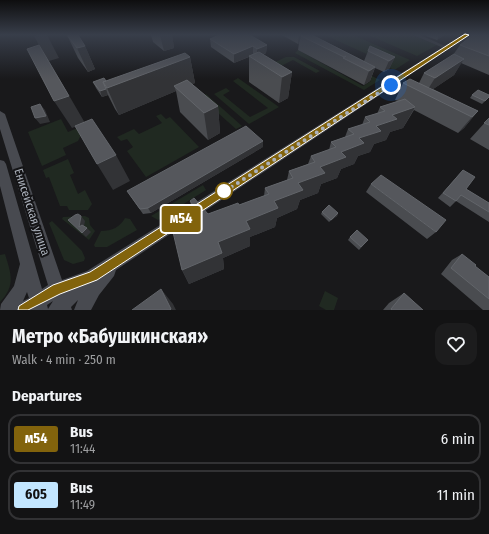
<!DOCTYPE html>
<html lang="en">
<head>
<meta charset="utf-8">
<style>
  :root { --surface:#131314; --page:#1c1c1d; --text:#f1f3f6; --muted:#9d9ea0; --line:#323234 }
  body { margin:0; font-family:"Fira Sans Condensed",sans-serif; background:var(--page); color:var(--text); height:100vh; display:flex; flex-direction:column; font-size:15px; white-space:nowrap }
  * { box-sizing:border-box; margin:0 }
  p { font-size:13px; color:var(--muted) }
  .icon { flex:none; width:22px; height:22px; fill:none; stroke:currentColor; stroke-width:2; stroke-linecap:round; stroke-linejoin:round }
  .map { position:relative; height:310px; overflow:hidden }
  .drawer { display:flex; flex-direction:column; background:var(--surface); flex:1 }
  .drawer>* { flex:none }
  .badge { padding:0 8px; border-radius:3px; font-size:14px; line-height:26px }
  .you { position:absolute; width:20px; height:20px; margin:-10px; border:3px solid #fff; border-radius:50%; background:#1a73e8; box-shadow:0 0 0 6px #1a73e833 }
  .map>.badge { position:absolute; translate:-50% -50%; box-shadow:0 0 0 2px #fff }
  h2 { padding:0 12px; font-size:15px; line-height:36px }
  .round { display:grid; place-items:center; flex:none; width:42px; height:42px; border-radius:12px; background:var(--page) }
  .head { display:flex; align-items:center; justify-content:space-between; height:68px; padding:0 12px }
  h1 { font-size:19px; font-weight:700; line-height:30px }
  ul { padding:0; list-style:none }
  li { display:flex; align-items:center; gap:12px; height:50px; margin:0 8px 6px; padding:0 4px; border:2px solid var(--line); border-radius:12px }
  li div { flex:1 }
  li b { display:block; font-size:15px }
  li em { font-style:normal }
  li .badge { min-width:44px; font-weight:700; text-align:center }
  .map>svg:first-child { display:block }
</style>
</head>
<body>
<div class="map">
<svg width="489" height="310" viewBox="0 0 489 310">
  <rect width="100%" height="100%" fill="#19191b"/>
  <path fill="#202921" d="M330,35h23l57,25 -14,9h-4l-23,-11 2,-2 -44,-20z
    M368,35h44l25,10 -20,11z
    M309,45l71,35 -16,10 -69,-37 3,-3 65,36 8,-5 -24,-12z
    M286,57h8l26,14 -4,2 -23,-13 -16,8 -6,-4z
    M238,78l41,29 -30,17 -35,-30 12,-6 4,3 -7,4 27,22 18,-9 -35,-27z
    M206,94l36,32 -6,3 -36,-32z
    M161,114l5,5 4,-2 29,30 -53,30 -19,-26 6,-4 -6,-8 -6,2 -4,-4 17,-8 5,5 23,-11 -6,-7z
    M61,119l7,13 19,-8 -9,17 -15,7 3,7 -24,11 -14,-34z
    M68,159l6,14 -4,2 8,19 7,-4 7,14 -4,6h-19l-2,-4h-7l-11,-29 -3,1 -3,-8z
    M203,185l3,5 -48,30 -7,-4z
    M85,216l4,2 1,7 5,6 -6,9 -27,-21 1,-2z
    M125,218l5,1 7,11 -30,17h-12l-1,-2 7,-14c11,0 19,-4 24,-13z
    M52,221l30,30 3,7 -1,3 -11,3 -9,-4 -15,-37z
    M5,254c6,20 11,31 -5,48v-47z
    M325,291l13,7 -4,12h-8l-7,-4z"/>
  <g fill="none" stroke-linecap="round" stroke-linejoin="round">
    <path fill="#3a3b40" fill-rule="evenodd" d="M413,35h7l30,13 -4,1z"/>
    <path fill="#484a50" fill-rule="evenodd" d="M462,35h8l-354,235 -2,6 -15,19 -8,15h-17l4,-10 -7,7 1,3h-72l1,-6 13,-18 6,-22 -20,-78v-26l4,1 2,3 36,125 6,-4 -48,-156v-18l5,3 57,166 25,-9zM27,292l2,6 -6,3zM53,301l-5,8 -1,-4z"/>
  </g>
  <path fill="#4a4c50" d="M67,35l18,11 10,23 -7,3 -10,-14z
    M151,35h21l2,13 -10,3 -11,-9z
    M282,35h30l52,26 4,-10 27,6 -6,12 -5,3 -9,-4 -5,13 -6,4 -66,-35 1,-7 -1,1z
    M426,35h18l-7,5 -11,-4z
    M489,35v40l-28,-12 -7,12 -21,14 45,22 -14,17 -6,5 -44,-23 -11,18 -13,4 -4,8 -12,4 -4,8 -12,4 -4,8 -13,5 -4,9 -16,6 -3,9 -18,7 -3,9 -20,9 -2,9 -25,10v9l-27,12 1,11 -35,15 -7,-14 13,-51 -5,-18 18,13 31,-9 25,-9 1,-8 22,-8 2,-9 19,-7 3,-8 18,-6 2,-8 14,-5 3,-8 14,-4 3,-8 12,-3 3,-7 18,-6 -3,-1 8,-17h16l5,-10 29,-18 7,-10z
    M210,39l57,6 -1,8 -3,2 29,17 -4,26 -9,5 -30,-21v-25l-15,6 -23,-16z
    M190,57l5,26 -3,1 26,22 2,27 -12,7 -28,-28 -4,-21 -57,24 -4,-6 -7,-14 -6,2 -6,-9 -3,-6 13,-1z
    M472,95h17v2l-7,7 -12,-6z
    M489,118v32l-19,-11z
    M263,147l-112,66 -8,1 -16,-23z
    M463,170l3,19 23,14v19l-33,-21 -6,6 -12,-9z
    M371,184l65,48 -9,7 -61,-47z
    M322,212l16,1 -1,3 -8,6 -8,-8z
    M350,237l18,3 -9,10 -11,-10z
    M462,254l13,12 14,11v33h-6l-42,-36 11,-14z
    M404,293l19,17h-40l6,-7z"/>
  <path fill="#323336" d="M38,35h9l12,23 -10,3 36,62 -13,5 -18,-27 -6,-40 -14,-25z
    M160,35h12l2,13 -10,3z
    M299,35h9l-7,1 -2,7 -1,1z
    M439,35h5l-7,5z
    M267,45l-1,8 -9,4v-8z
    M85,46l10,23 -7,3 -11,-24z
    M253,46v9l-19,8v-9z
    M190,57l5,26 -16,7 -5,-4 2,5 -57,24 -12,-27z
    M395,57l-6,12 -5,3 5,-11z
    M464,59l-10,16 -28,19h-1l10,-16z
    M375,67l-5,14 -6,4 5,-14z
    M292,72l-4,26 -9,5 3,-26z
    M106,89l2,6 -6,2 -2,-6z
    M40,104l5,6 5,12 -10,2 -5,-6z
    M218,106l2,27 -12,7 -4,-27z
    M415,107l-12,21 -13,4 -4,8 -12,4 -4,8 -12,4 -4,8 -13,5 -4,9 -16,6 -3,9 -18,7 -3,9 -20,9 -2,9 -25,10v9l-27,12 1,11 -35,15 -7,-14 64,-49 130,-95 16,-11z
    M478,111l-14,17 -6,5 14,-16z
    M263,141v6l-112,66 -3,-5z
    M116,155l14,26 -17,9 -16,-26z
    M338,213l-1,3 -8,6z
    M81,216l4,5 -2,11 -4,-5z
    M87,228l4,4 -5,5 -4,-4z
    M161,289l12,15 3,6h-6z"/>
  <path fill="#55575c" stroke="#62656a" d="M67,35h11l7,11 -8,2z
    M219,35h31l17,10 -10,4 -4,-3 -19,8 -24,-15z
    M302,35h10l63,32 -6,4 -26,-13 3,-2 -2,1 -43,-21z
    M473,35h16v21l-29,-11z
    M39,45l30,51 -15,5 -27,-52z
    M370,46l25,11 -6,4 -21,-10z
    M259,52l33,20 -10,5 -33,-21z
    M185,53l5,4 -83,31 -4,-6z
    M454,54l10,5 -29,19 -11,-5z
    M104,78l2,3 -3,1 3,7 -6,2 -7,-9z
    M410,79l68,32 -6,6 -69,-34z
    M187,80l31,26 -14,7 -30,-27z
    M478,90l11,5v2l-4,4 -13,-6z
    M405,99l10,8 -23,8 5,4 -21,7 5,5 -22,7 5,5 -23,9 5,5 -26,10 5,6 -27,10 5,7 -29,11 4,7 -32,13 4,8 -32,13 4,11 -40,17 -10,-42 30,-11 -12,-16 4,-3 14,16 30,-11 1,2 30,-11 -4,-6 28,-10 -4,-7 26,-9 -4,-6 25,-9 -5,-5 23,-8 -6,-5 22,-7 -5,-5 20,-6 -5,-4z
    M40,104l6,12 -11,2 -4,-11z
    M489,118v7l-5,-2z
    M92,119l24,36 -19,9 -22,-38z
    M246,126l17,15 -115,67 -8,1 -13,-18z
    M463,170l12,7 -9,12 23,14v9l-28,-17 -5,6 -13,-8z
    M381,175l65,45 -10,12 -65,-48z
    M329,205l9,8 -7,7 -9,-8z
    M78,214l3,2 -2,11 3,-2 5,3 -5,5 -14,-13 7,-5z
    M357,230l11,10 -7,7 -11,-10z
    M462,254l14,11 -1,1 14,11v22l-38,-31z
    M161,289l10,20 -1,1h-38z
    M404,293l19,17h-31l-1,-1z"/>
  <linearGradient id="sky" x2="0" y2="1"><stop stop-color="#0e0e0f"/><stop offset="0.44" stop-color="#383e4a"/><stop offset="1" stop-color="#383e4a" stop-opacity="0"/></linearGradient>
  <rect width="489" height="79" fill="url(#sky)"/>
  <path fill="#82630c" stroke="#fff" d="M465,34l4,1 -372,245 -37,14 -32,16h-10l1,-4 34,-21 37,-13z"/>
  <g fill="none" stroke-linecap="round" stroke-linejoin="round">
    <path stroke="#abb1bb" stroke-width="4" stroke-dasharray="0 7.2" d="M224,191l-2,2 169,-108"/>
  </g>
  <circle fill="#fff" stroke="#82630c" stroke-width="2" cx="224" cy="191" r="8"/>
  <g text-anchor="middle" stroke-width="4" stroke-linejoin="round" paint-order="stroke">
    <g font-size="12" fill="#abb1bb" stroke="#141416">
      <text transform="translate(32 212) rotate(72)" y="4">Енисейская улица</text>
    </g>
  </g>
</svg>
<div class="you" style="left:391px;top:85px"></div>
<b class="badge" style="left:181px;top:219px;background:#82630c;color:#fff">м54</b>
</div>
<section class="drawer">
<div class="head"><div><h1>Метро «Бабушкинская»</h1><p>Walk · 4 min · 250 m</p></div><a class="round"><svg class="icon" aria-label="heart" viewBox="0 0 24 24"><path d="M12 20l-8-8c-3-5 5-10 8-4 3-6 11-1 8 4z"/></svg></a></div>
<h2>Departures</h2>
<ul>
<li><span class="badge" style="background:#82630c;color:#fff">м54</span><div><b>Bus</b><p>11:44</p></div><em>6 min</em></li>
<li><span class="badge" style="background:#c2e6ff;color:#111">605</span><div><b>Bus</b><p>11:49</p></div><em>11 min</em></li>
</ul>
</section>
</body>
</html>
